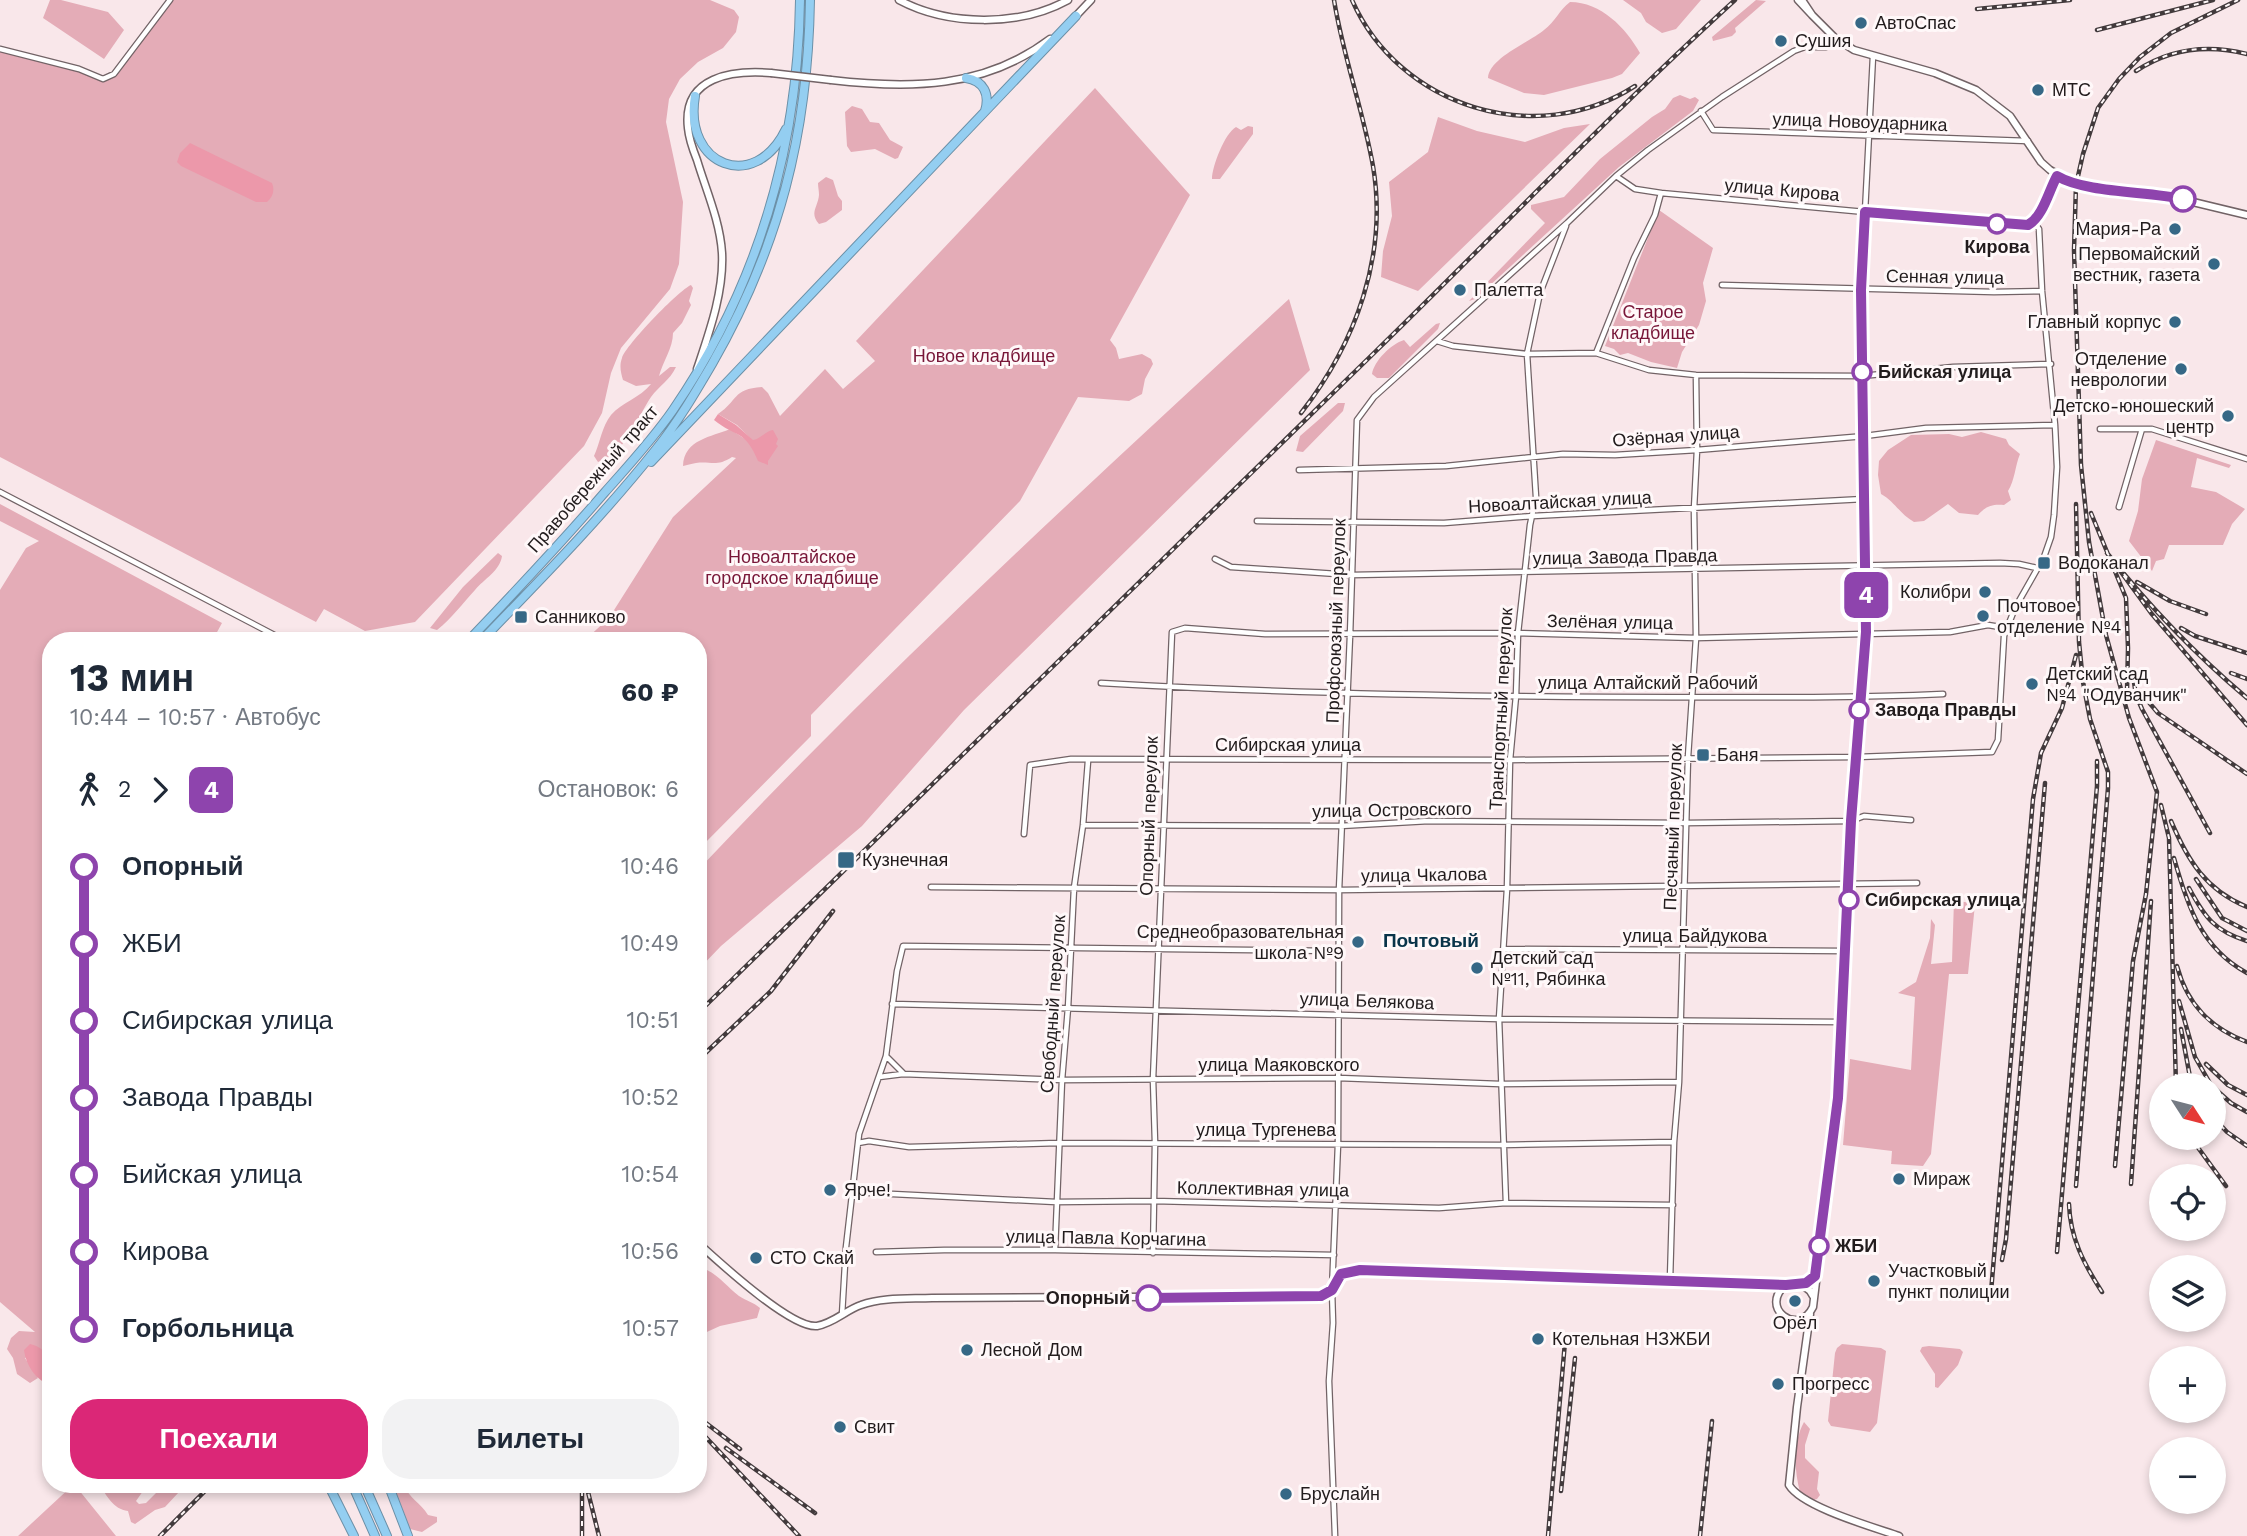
<!DOCTYPE html>
<html lang="ru">
<head>
<meta charset="utf-8">
<style>
  :root { --surface:#fff; --page:#f2f2f3; --text:#1f2937; --muted:#747a83; --accent:#db2777 }
  body { margin:0; font-family:"Work Sans",sans-serif; background:var(--page); color:var(--text); height:100vh; display:flex; flex-direction:column; font-size:26px; white-space:nowrap }
  * { box-sizing:border-box; margin:0 }
  p { font-size:23px; color:var(--muted) }
  .icon { flex:none; width:38px; height:38px; fill:none; stroke:currentColor; stroke-width:2; stroke-linecap:round; stroke-linejoin:round }
  .map { position:relative; flex:1; overflow:hidden }
  .panel { position:absolute; left:42px; top:632px; width:665px; height:861px; display:flex; flex-direction:column; background:var(--surface); border-radius:28px; box-shadow:0 4px 10px #0003 }
  .panel>* { flex:none }
  .badge { padding:0 14px; border-radius:10px; font-size:24px; line-height:46px }
  .needle { width:46px; rotate:126deg }
  .tools { position:absolute; left:2149px; top:1073px; display:grid; gap:14px }
  .tools a { display:grid; place-items:center; width:77px; height:77px; border-radius:50%; background:var(--surface); box-shadow:0 4px 10px #0003; font-size:35px }
  .map>.badge { position:absolute; translate:-50% -50%; box-shadow:0 0 0 4px #fff }
  .legs { display:flex; align-items:center; gap:10px; height:77px; padding:0 28px; font-size:23px }
  .legs p { margin-inline-start:auto }
  .head { display:flex; align-items:center; justify-content:space-between; height:119px; padding:0 28px }
  h1 { font-size:38px; font-weight:700; line-height:52px }
  .action { display:flex; gap:14px; margin-top:auto; padding:14px 28px }
  .action a { flex:1; height:80px; border-radius:28px; background:var(--accent); color:#fff; font-size:28px; font-weight:700; line-height:80px; text-align:center }
  .action a+a { background:var(--page); color:var(--text) }
  ul { padding:0 28px; list-style:none }
  li { display:flex; align-items:center; gap:24px; height:77px; font-size:26px }
  li i { display:grid; place-items:center; width:10px; height:100%; margin:0 9px; background:currentColor }
  li i::after { content:''; width:18px; height:18px; margin:-9px; border:5px solid; border-radius:50%; background:var(--surface) }
  li p { margin-inline-start:auto }
  li:first-child i { background:linear-gradient(#0000 50%,currentColor 0) }
  li:last-child i { background:linear-gradient(currentColor 50%,#0000 0) }
  .map>svg:first-child { display:block }
</style>
</head>
<body>
<div class="map">
<svg width="2247" height="1536" viewBox="0 0 2247 1536">
  <rect width="100%" height="100%" fill="#f9e7ea"/>
  <path fill="#e4acb7" d="M50,0h11l47,12 16,18 -20,29 -61,-41z
    M170,0h540l24,10 5,7 -3,15 -13,16 -25,14 -18,17 -11,20 -3,23 17,80 -4,62 -9,25 -49,59 -10,25 -9,40 -18,33 -169,176 -50,9 -41,-22 -8,13 -316,-165v-408l42,9 61,21 11,-5z
    M1623,0h78l-25,29 -14,4 -16,-11 -5,-9z
    M1756,0l10,1 -31,27 1,4 -4,4 -19,5 -1,-4z
    M1570,2c31,0 56,26 70,51l-18,21 -10,4 -68,17 -20,-2 -36,-15c1,-20 42,-36 56,-48 11,-8 16,-21 26,-28z
    M1095,88l95,107 -80,145 6,8 3,11 23,-5 9,5 2,5 -8,15 -3,15 -13,7 -51,-4 -58,104 -209,214v21l-113,114v-210h-113l24,-22 64,-101 63,-59 -4,-1c-15,10 -21,4 -36,6 -5,1 -9,2 -13,3 1,-27 29,-29 47,-37l21,14 1,-3 -15,-15 -19,-11c20,-13 14,-25 44,-27l6,6 12,23 45,-47 18,20 32,-28 -19,-20z
    M1680,95l10,4 5,-2 4,3 -6,11 -74,56 -144,132 -6,2 76,-78 -14,-14v-4l33,-8 36,-38 52,-42 13,-8 8,-11z
    M852,106l10,3 8,13 9,1 11,17 13,7 -5,11 -3,1 -20,-10 -24,3 -4,-6 -2,-34z
    M1438,117l39,14 48,11 39,-14 26,-4 -172,167 -37,-14 2,-26 9,-35 -3,-34 39,-30z
    M1248,126l5,1v7l-33,45h-8c0,-13 13,-46 24,-52l5,3z
    M826,177l7,3 5,16 4,5v9l-16,12 -7,2c-10,-11 -1,-17 0,-29 0,-4 -1,-8 -1,-12z
    M1659,210l54,38 -10,35 3,18 -7,24 -17,27 -5,16 -26,-6 -23,-9 -8,2 -6,-6 -9,-3z
    M691,285l2,3 -4,13 2,4 -9,18 -9,10c0,15 -10,28 -14,43l11,-9h6c-6,13 -17,19 -25,30 -14,21 -26,57 -53,65l-4,-6c6,-13 8,-30 17,-41 11,-13 29,-17 40,-31l-15,2 -13,-6c-2,-7 -4,-14 -1,-22 4,-13 57,-68 69,-73z
    M1289,299l21,71 -346,340 -102,116 -141,120 -23,24v-100c188,-200 390,-385 591,-571z
    M1440,323l-2,6 -49,49h-12l-5,-4c2,-13 19,-30 32,-34l6,7 26,-23z
    M1338,403h7l-2,8 -40,41 -7,-1 4,-15z
    M1981,432l25,7 3,6 11,9c-5,12 -5,26 -12,37l3,9 -7,5c-12,-1 -18,1 -26,10l-19,-2 -11,-9 -24,17 -10,1c-14,-8 -19,-20 -33,-28l-3,-19 1,-14 9,-11 23,-15 38,-1 13,3z
    M2156,440l75,25 -2,3 -32,-10 -6,29 25,5 29,17 -13,15 -9,21h-54l-5,14 -8,2 -4,10 -23,-30 9,-30 4,-32z
    M0,504l222,119 -6,11 13,6h-178v722l-6,-10 -20,6 13,20 -8,5 -13,-9 -4,-16 -6,-9 4,-11 8,-7 16,1 -35,-30v-712l26,-42 13,-7 -39,-20z
    M498,553l4,3c-2,15 -18,23 -27,34 -13,14 -23,28 -38,40l-7,-2 33,-41z
    M1954,900l21,4 -7,70h-19l-18,180 -8,12 -32,-2 1,-13 -49,-6 7,-86 61,11 4,-73 -17,-4 18,-11 14,-44 1,-19 4,6 -4,39 21,-2z
    M707,1270c14,7 21,18 32,26 8,5 14,6 21,12l-3,10 -37,8 -22,10v-65z
    M1842,1344l39,4 5,3 -9,72 -7,9 -39,-6 -3,-5 7,-68 2,-5z
    M1929,1346l31,3 3,3 -5,13 -20,23 -3,-1v-13l-15,-23 2,-4z
    M1804,1422l6,7 -5,16v13l14,14 -2,17 3,6 -3,4 -4,1 -13,-8c-6,-22 -7,-50 4,-70z
    M74,1484l42,52h-98z
    M99,1484h49l-12,17 3,3 7,-1 19,-19h29l-15,8 -14,15 -10,3 -20,14 -4,-2 -3,-11c-15,-2 -21,-15 -29,-27z
    M393,1484h11c4,14 17,19 24,31l9,2v5l-15,10 -12,-3z"/>
  <path fill="#ec98aa" d="M190,143l82,40c3,7 1,14 -5,19h-11l-75,-36 -4,-4 3,-9z
    M718,414l18,11 17,15c8,-1 12,-9 20,-10l5,9 -2,5 2,2 -10,15v4l-10,-4c-13,-32 -22,-23 -44,-41z
    M30,1344c22,5 21,24 21,42 -15,-6 -25,-20 -27,-36z"/>
  <g fill="none" stroke-linecap="round" stroke-linejoin="round">
    <defs>
      <path id="street" d="M0,49l79,20 24,10 11,-5 56,-74
        M1701,111l12,19 315,11
        M1616,176l19,13 26,4 204,19 8,-156
        M1722,285l272,7 48,-1
        M1437,341l16,5 74,8 69,-1 53,17 47,5 166,1 91,-9 98,-3
        M1596,353l38,-95 21,-43 6,-22
        M2100,429h52l95,30
        M1299,470l147,-4 117,-12 52,1 82,-5 168,-14 61,-8 129,-3
        M0,492l284,148
        M2119,507l23,-78
        M1257,521l187,2 89,-7 331,-17
        M1215,559l16,8 121,8 648,-12 19,1 18,4
        M1101,683c169,10 339,13 508,14 112,0 223,2 334,-3
        M1083,825l257,1 89,-5 257,2 165,-2 13,-5 47,4
        M1024,834l6,-69 41,-6 439,1 347,-3 135,-5 6,-12 6,-104 11,-28 29,-51 7,-20 3,-22 3,-48 -2,-42 -13,-134 -3,-62 -5,-7
        M931,887l408,3 578,-7
        M1503,949l342,2
        M892,1004l607,15 342,3
        M886,1056l17,17
        M879,1077l24,-3 159,6 276,-2 162,6 179,-2
        M858,1143l11,-2 40,6 149,-4 444,2 172,-3
        M852,1192l204,10 98,-1 285,7 67,-5 167,2
        M1506,1203l-7,-184 8,-130 3,-129 6,-64 2,-63 12,-108 6,-28 -9,-143 13,-61 26,-67
        M1055,1250l7,-170 6,-72 6,-120 9,-63 5,-64
        M876,1252l68,-2h111l279,5
        M1153,1253l2,-110 -2,-64 19,-447 13,-4 80,6 253,-1 178,5 254,-6 38,-7 18,3
        M1670,1280l4,-138 5,-60 9,-325 8,-119 -2,-129 3,-59 -1,-75
        M842,1315l4,-68 13,-113 27,-78 11,-85 6,-25 435,5
        M1335,1536l-6,-155 4,-58 -1,-33 6,-146 1,-254 11,-254 7,-216 17,-23 193,-174 49,-47 32,-26 74,-53 72,-46 11,-4h21l9,-9"/>
      <path id="secondary" d="M899,0c49,26 120,27 169,0
        M1798,0l14,15 -10,-15
        M1812,15l23,23 19,12 81,23 41,17 34,26 31,46 9,8 26,15 92,11 79,19
        M1074,18l17,-18
        M831,80c78,9 153,9 219,-41
        M697,369c12,-36 27,-77 25,-116 -2,-32 -16,-63 -25,-93 -4,-10 -8,-21 -9,-32 -6,-52 45,-58 83,-55
        M698,1243c20,18 93,86 119,83 17,-3 29,-16 44,-21 22,-8 48,-6 71,-7l389,-2 11,-6 9,-16 19,-4 441,14 9,7 3,5
        M1786,1285c-28,22 12,53 27,22l25,-209 13,-277 15,-189 -5,-342 4,-78 163,13c15,-9 21,-35 29,-49
        M1810,1314l-13,93 -8,78c13,22 84,42 110,51"/>
      <path id="highway" d="M966,78c18,3 24,16 19,33
        M695,96c-12,70 60,98 91,33
        M651,462l425,-446
        M469,640c46,-48 92,-97 136,-148 24,-27 48,-53 68,-82 85,-124 125,-261 127,-410
        M482,640c60,-62 121,-124 175,-192 21,-26 38,-55 55,-84 67,-117 96,-230 98,-364
        M328,1484l26,52
        M352,1484l23,52
        M364,1484l23,52
        M388,1484l20,52"/>
    </defs>
    <use href="#street" stroke="#726366" stroke-width="7"/>
    <use href="#secondary" stroke="#726366" stroke-width="9"/>
    <use href="#highway" stroke="#6c90a7" stroke-width="10"/>
    <use href="#street" stroke="#fff" stroke-width="4.5"/>
    <use href="#secondary" stroke="#fff" stroke-width="6"/>
    <use href="#highway" stroke="#94cef1" stroke-width="8"/>
    <defs>
      <path id="rail" d="M1352,0c47,107 184,150 283,86
        M1977,9l93,-9
        M2097,30l116,-30
        M2136,71c35,-23 71,-27 111,-17
        M1301,413c55,-70 87,-158 72,-247 -10,-56 -30,-110 -39,-166
        M2091,513l35,85 2,50 -1,43
        M2137,582l33,19 36,13
        M2181,628l14,8 52,17
        M2231,673l16,6
        M2133,676l3,19 6,14 68,124
        M2141,693l17,20 89,61
        M2247,698c-51,-43 -98,-92 -140,-145l44,60 96,112
        M2161,805l8,33 7,247
        M2171,821c17,40 35,69 76,86
        M2174,858c13,47 27,90 73,115
        M2196,879l26,39 25,13
        M2189,888c16,30 26,43 58,53
        M2177,966c10,38 33,62 70,76
        M2179,1001l16,56 16,28
        M698,1013c226,-221 452,-441 678,-662 120,-117 235,-238 359,-351
        M2181,1029l9,48 4,8
        M698,1060l73,-69 62,-80
        M2206,1064l22,21 19,10
        M2214,1088l17,15 16,9
        M2214,1118l13,14 20,14
        M2191,1138l35,48
        M2115,1166l18,-205 13,-67 11,-102 -28,-74 -23,-83 -17,-93 -8,-77 -7,-215 2,-65 7,-31 15,-46 21,-29 21,-22 31,-24 67,-33
        M2131,1184l20,-283
        M2076,1186l32,-398v-16l-18,-53 -7,-37 -4,-40 -3,-138
        M2069,1204c1,34 15,60 33,88
        M2057,1252l40,-466v-25
        M2002,1260l4,-21 39,-456
        M1991,1292l42,-493 8,-46 21,-45 14,-53
        M698,1417l42,32
        M698,1429l101,107
        M726,1448l89,65
        M586,1484l13,52
        M1561,1491l14,-133
        M160,1536l52,-52
        M582,1536v-45
        M1548,1536l17,-194
        M1700,1536l12,-115"/>
    </defs>
    <use href="#rail" stroke="#423a3c" stroke-width="4.5"/>
    <use href="#rail" stroke="#fff8f9" stroke-width="2" stroke-dasharray="5" stroke-linecap="butt"/>
    <defs>
      <path id="secondary-bridge" d="M771,73l60,7"/>
    </defs>
    <use href="#secondary-bridge" stroke="#726366" stroke-width="9" stroke-linecap="butt"/>
    <use href="#secondary-bridge" stroke="#fff" stroke-width="6"/>
  </g>
  <g fill="none" stroke-linecap="round" stroke-linejoin="round">
    <defs>
      <path id="line-1" d="M1149,1298l172,-2 11,-6 9,-16 19,-4 426,15 20,-2 9,-7 23,-178 13,-277 15,-189 -5,-342 4,-78 163,13c15,-8 21,-35 29,-49 29,17 89,15 126,23"/>
    </defs>
    <use href="#line-1" stroke="#fff" stroke-width="16"/>
    <use href="#line-1" stroke="#8e44ad" stroke-width="10"/>
  </g>
  <g fill="#366886" stroke="#fff8f9" stroke-width="2.5">
    <circle cx="1861" cy="23" r="7"/>
    <circle cx="1781" cy="41" r="7"/>
    <circle cx="2038" cy="90" r="7"/>
    <circle cx="2175" cy="229" r="7"/>
    <circle cx="2214" cy="264" r="7"/>
    <circle cx="1460" cy="290" r="7"/>
    <circle cx="2175" cy="322" r="7"/>
    <circle cx="2181" cy="369" r="7"/>
    <circle cx="2228" cy="416" r="7"/>
    <rect x="2037" y="556" width="14" height="14" rx="3.5"/>
    <circle cx="1985" cy="592" r="7"/>
    <circle cx="1983" cy="616" r="7"/>
    <rect x="514" y="610" width="14" height="14" rx="3.5"/>
    <circle cx="2032" cy="684" r="7"/>
    <rect x="1696" y="748" width="14" height="14" rx="3.5"/>
    <rect x="837" y="851" width="18" height="18" rx="3.5"/>
    <circle cx="1358" cy="942" r="7"/>
    <circle cx="1477" cy="968" r="7"/>
    <circle cx="1899" cy="1179" r="7"/>
    <circle cx="830" cy="1190" r="7"/>
    <circle cx="756" cy="1258" r="7"/>
    <circle cx="1874" cy="1281" r="7"/>
    <circle cx="1795" cy="1301" r="7"/>
    <circle cx="1538" cy="1339" r="7"/>
    <circle cx="967" cy="1350" r="7"/>
    <circle cx="1778" cy="1384" r="7"/>
    <circle cx="840" cy="1427" r="7"/>
    <circle cx="1286" cy="1494" r="7"/>
  </g>
  <g fill="#fff" stroke="#8e44ad" stroke-width="3.5">
    <circle cx="2183" cy="199" r="12"/>
    <circle cx="1997" cy="224" r="9"/>
    <circle cx="1862" cy="372" r="9"/>
    <circle cx="1859" cy="710" r="9"/>
    <circle cx="1849" cy="900" r="9"/>
    <circle cx="1819" cy="1246" r="9"/>
    <circle cx="1149" cy="1298" r="12"/>
  </g>
  <g text-anchor="middle" stroke-width="6" stroke-linejoin="round" paint-order="stroke">
    <g font-size="18" fill="#221c1d" stroke="#fff8f9" text-anchor="start">
      <text x="1875" y="29">АвтоСпас</text>
      <text x="1795" y="47">Сушия</text>
      <text x="2052" y="96">МТС</text>
      <text x="2161" y="235" text-anchor="end">Мария-Ра</text>
      <text x="2200" y="260" text-anchor="end">Первомайский<tspan x="2200" dy="21">вестник, газета</tspan></text>
      <text x="1474" y="296">Палетта</text>
      <text x="2161" y="328" text-anchor="end">Главный корпус</text>
      <text x="2167" y="365" text-anchor="end">Отделение<tspan x="2167" dy="21">неврологии</tspan></text>
      <text x="2214" y="412" text-anchor="end">Детско-юношеский<tspan x="2214" dy="21">центр</tspan></text>
      <text x="2058" y="569">Водоканал</text>
      <text x="1971" y="598" text-anchor="end">Колибри</text>
      <text x="1997" y="612">Почтовое<tspan x="1997" dy="21">отделение №4</tspan></text>
      <text x="535" y="623">Санниково</text>
      <text x="2046" y="680">Детский сад<tspan x="2046" dy="21">№4 "Одуванчик"</tspan></text>
      <text x="1717" y="761">Баня</text>
      <text x="862" y="866">Кузнечная</text>
      <text x="1344" y="938" text-anchor="end">Среднеобразовательная<tspan x="1344" dy="21">школа №9</tspan></text>
      <text x="1491" y="964">Детский сад<tspan x="1491" dy="21">№11, Рябинка</tspan></text>
      <text x="1913" y="1185">Мираж</text>
      <text x="844" y="1196">Ярче!</text>
      <text x="770" y="1264">СТО Скай</text>
      <text x="1888" y="1277">Участковый<tspan x="1888" dy="21">пункт полиции</tspan></text>
      <text x="1795" y="1329" text-anchor="middle">Орёл</text>
      <text x="1552" y="1345">Котельная НЗЖБИ</text>
      <text x="981" y="1356">Лесной Дом</text>
      <text x="1792" y="1390">Прогресс</text>
      <text x="854" y="1433">Свит</text>
      <text x="1300" y="1500">Бруслайн</text>
    </g>
    <g font-size="18" fill="#221c1d" stroke="#fff8f9">
      <text transform="translate(1860 122) rotate(2)" y="6">улица Новоударника</text>
      <text transform="translate(1782 190) rotate(5)" y="6">улица Кирова</text>
      <text transform="translate(1945 277) rotate(1)" y="6">Сенная улица</text>
      <text transform="translate(1676 436) rotate(-4)" y="6">Озёрная улица</text>
      <text transform="translate(593 479) rotate(-49)" y="6">Правобережный тракт</text>
      <text transform="translate(1560 502) rotate(-3)" y="6">Новоалтайская улица</text>
      <text transform="translate(1625 557) rotate(-1)" y="6">улица Завода Правда</text>
      <text transform="translate(1336 621) rotate(-88)" y="6">Профсоюзный переулок</text>
      <text transform="translate(1610 622) rotate(1)" y="6">Зелёная улица</text>
      <text x="1648" y="689">улица Алтайский Рабочий</text>
      <text transform="translate(1501 709) rotate(-87)" y="6">Транспортный переулок</text>
      <text x="1288" y="751">Сибирская улица</text>
      <text transform="translate(1392 810) rotate(-1)" y="6">улица Островского</text>
      <text transform="translate(1149 816) rotate(-88)" y="6">Опорный переулок</text>
      <text transform="translate(1673 827) rotate(-88)" y="6">Песчаный переулок</text>
      <text transform="translate(1424 875) rotate(-1)" y="6">улица Чкалова</text>
      <text x="1695" y="942">улица Байдукова</text>
      <text transform="translate(1367 1001) rotate(2)" y="6">улица Белякова</text>
      <text transform="translate(1053 1004) rotate(-86)" y="6">Свободный переулок</text>
      <text x="1279" y="1071">улица Маяковского</text>
      <text x="1266" y="1136">улица Тургенева</text>
      <text transform="translate(1263 1189) rotate(1)" y="6">Коллективная улица</text>
      <text transform="translate(1106 1238) rotate(1)" y="6">улица Павла Корчагина</text>
    </g>
    <g font-size="18" font-weight="bold" fill="#221c1d" stroke="#fff8f9" text-anchor="start">
      <text x="1997" y="253" text-anchor="middle">Кирова</text>
      <text x="1878" y="378">Бийская улица</text>
      <text x="1875" y="716">Завода Правды</text>
      <text x="1865" y="906">Сибирская улица</text>
      <text x="1835" y="1252">ЖБИ</text>
      <text x="1130" y="1304" text-anchor="end">Опорный</text>
    </g>
    <g font-size="18" fill="#781638" stroke="#fff8f9">
      <text x="1653" y="318">Старое<tspan x="1653" dy="21">кладбище</tspan></text>
      <text x="984" y="362">Новое кладбище</text>
      <text x="792" y="563">Новоалтайское<tspan x="792" dy="21">городское кладбище</tspan></text>
    </g>
    <g font-size="19" font-weight="bold" fill="#09354a" stroke="#fff8f9">
      <text x="1431" y="947">Почтовый</text>
    </g>
  </g>
</svg>
<div class="tools">
<a><svg class="needle" viewBox="-14 -14 28 28"><path d="M0-13l5 13h-10z" fill="#e53935"/><path d="M0 13l5-13h-10z" fill="#747a83"/></svg></a>
<a><svg class="icon" aria-label="locate" viewBox="0 0 24 24"><circle cx="12" cy="12" r="6"/><path d="M12 2v4M12 18v4M2 12h4M18 12h4"/></svg></a>
<a><svg class="icon" aria-label="layers" viewBox="0 0 24 24"><path d="M12 4l9 5-9 5-9-5zM3 14l9 5 9-5"/></svg></a>
<a>+</a>
<a>−</a>
</div>
<b class="badge" style="left:1866px;top:595px;background:#8e44ad;color:#fff">4</b>
<section class="panel">
<div class="head"><div><h1>13 мин</h1><p>10:44 – 10:57 · Автобус</p></div><b>60 ₽</b></div>
<div class="legs"><svg class="icon" aria-label="walk" viewBox="0 0 24 24"><circle cx="13" cy="4" r="2"/><path d="M13 8l-2 6 4 7M11 14l-3 7M7 12l3-4h3l4 4"/></svg>2<svg class="icon" aria-label="forward" viewBox="0 0 24 24"><path d="M9 5l7 7-7 7"/></svg><b class="badge" style="background:#8e44ad;color:#fff">4</b><p>Остановок: 6</p></div>
<ul>
<li><i style="color:#8e44ad"></i><b>Опорный</b><p>10:46</p></li>
<li><i style="color:#8e44ad"></i><span>ЖБИ</span><p>10:49</p></li>
<li><i style="color:#8e44ad"></i><span>Сибирская улица</span><p>10:51</p></li>
<li><i style="color:#8e44ad"></i><span>Завода Правды</span><p>10:52</p></li>
<li><i style="color:#8e44ad"></i><span>Бийская улица</span><p>10:54</p></li>
<li><i style="color:#8e44ad"></i><span>Кирова</span><p>10:56</p></li>
<li><i style="color:#8e44ad"></i><b>Горбольница</b><p>10:57</p></li>
</ul>
<div class="action"><a>Поехали</a><a>Билеты</a></div>
</section>
</div>
</body>
</html>
